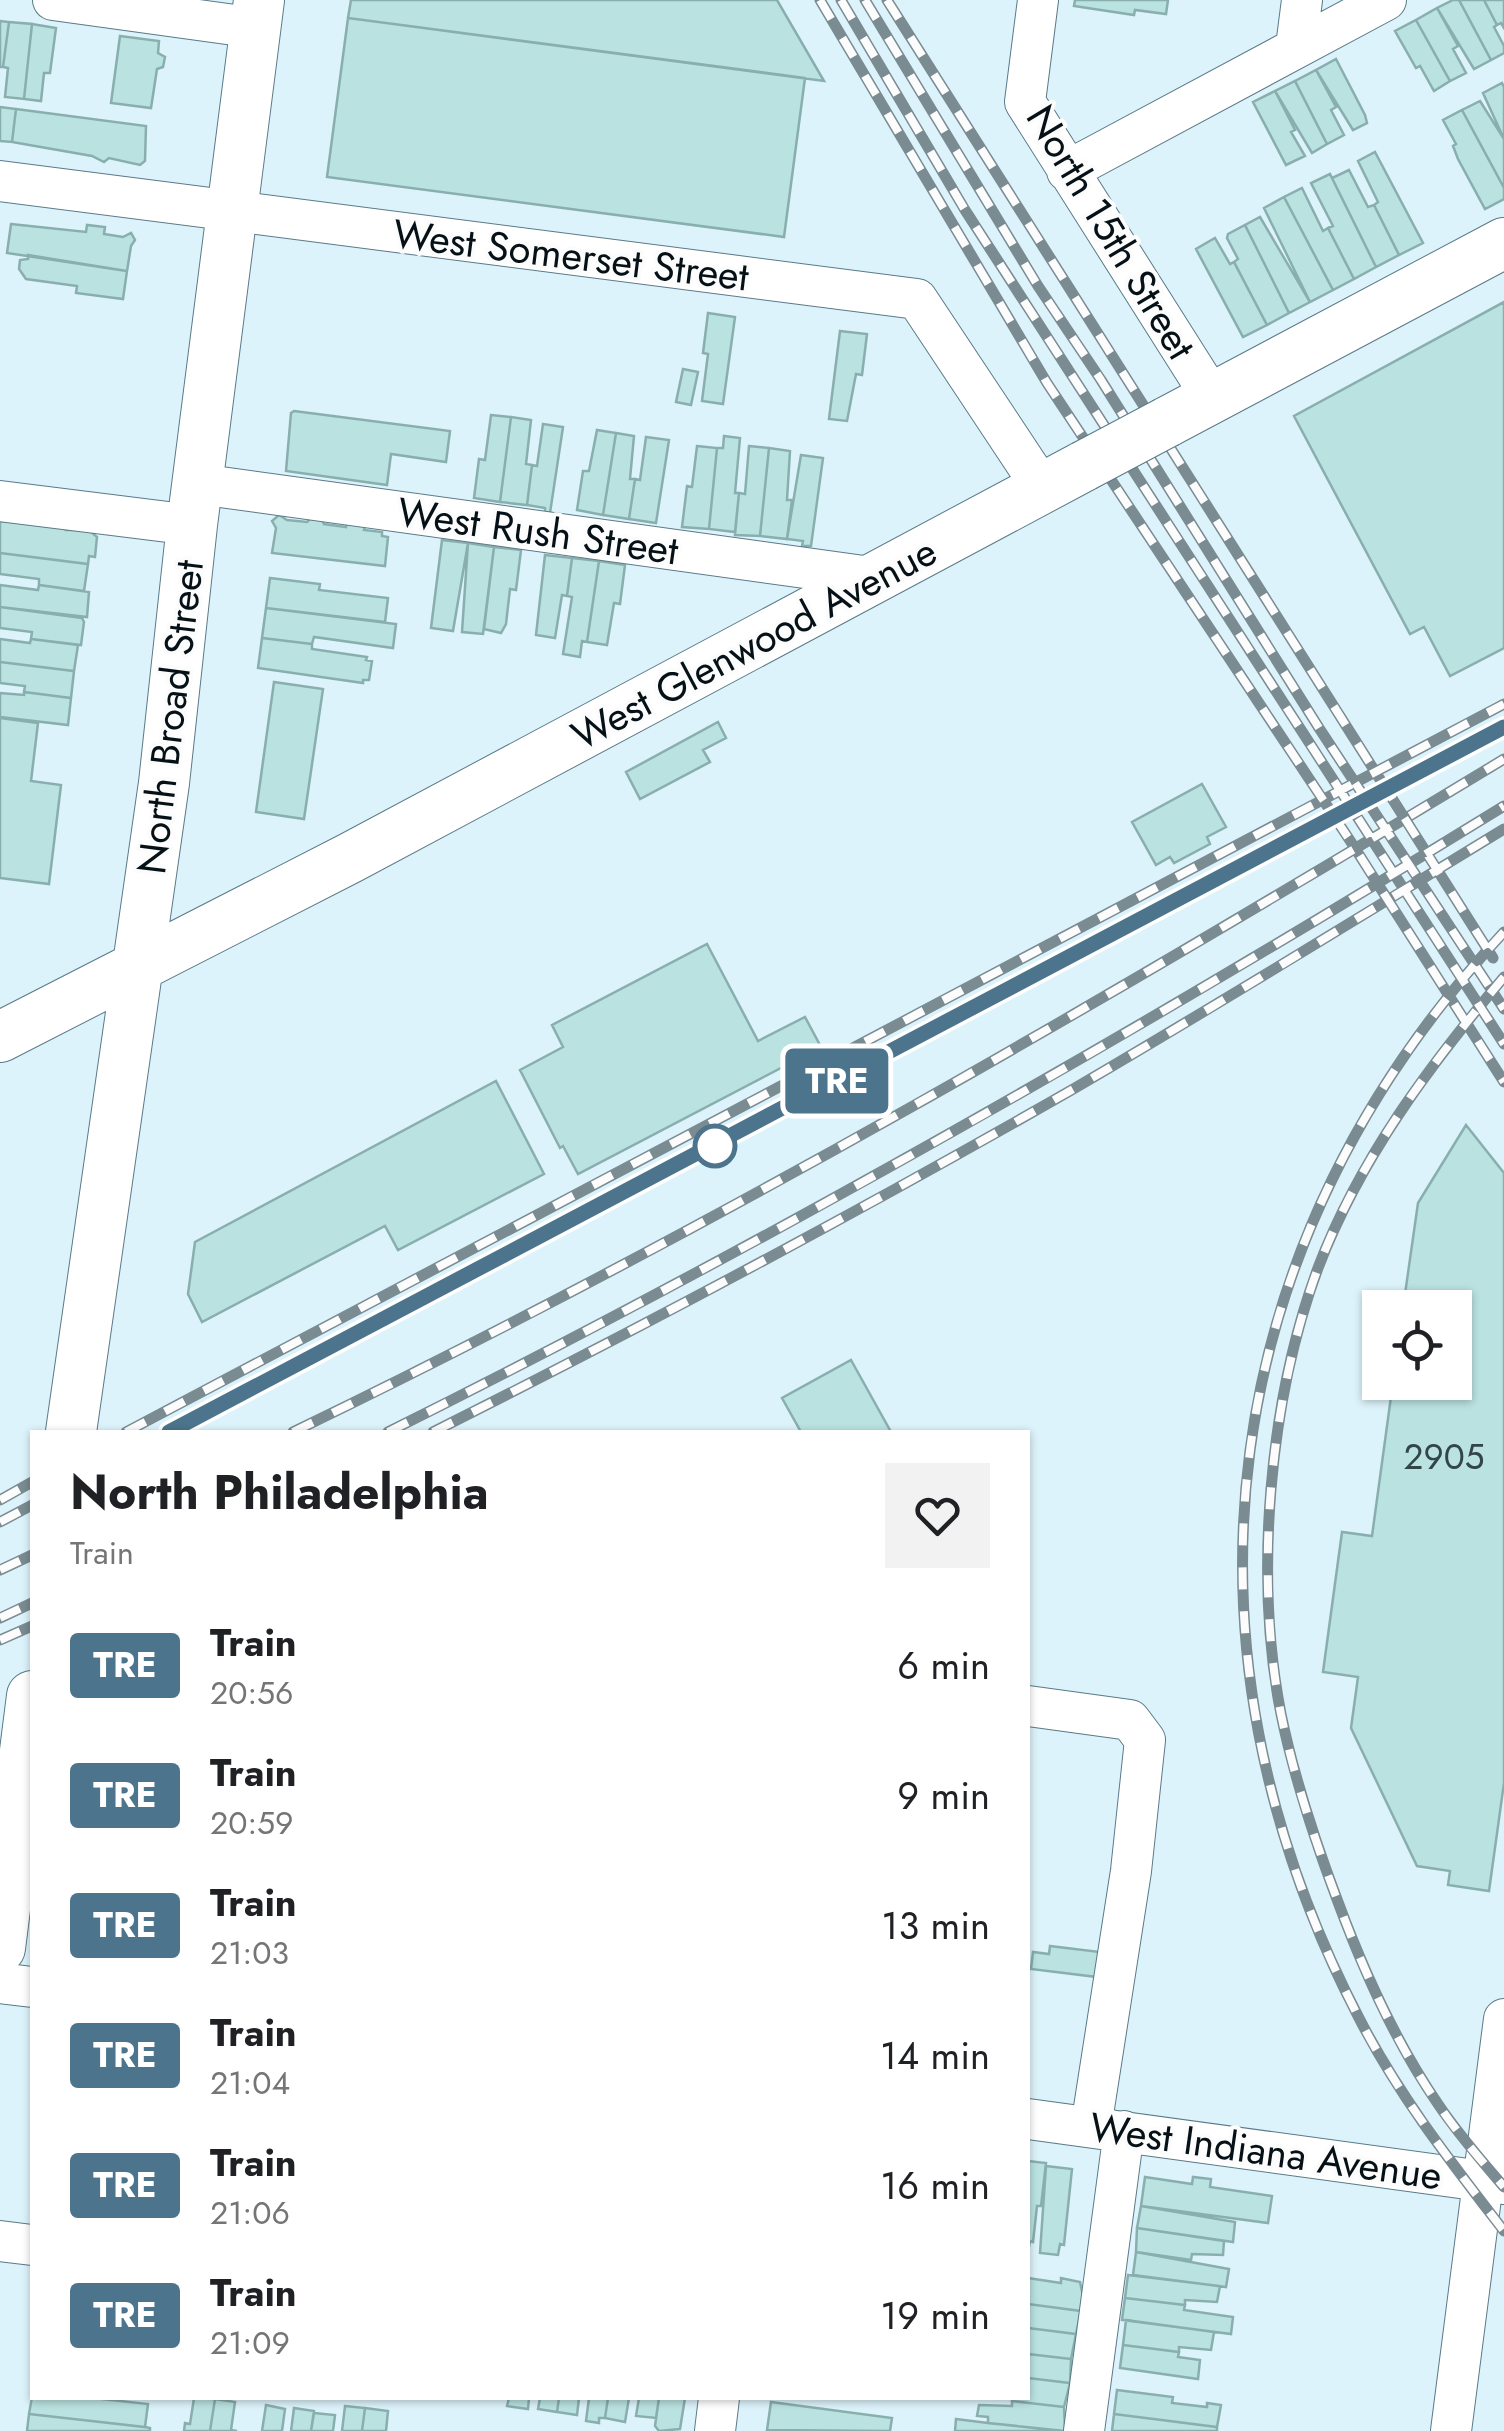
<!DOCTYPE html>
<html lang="en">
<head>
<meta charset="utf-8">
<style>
  :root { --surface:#fff; --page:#f2f2f2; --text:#202124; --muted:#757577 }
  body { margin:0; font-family:Jost,sans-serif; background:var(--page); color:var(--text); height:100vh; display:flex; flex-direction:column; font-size:38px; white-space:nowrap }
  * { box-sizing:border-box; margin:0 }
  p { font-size:32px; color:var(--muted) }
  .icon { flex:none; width:55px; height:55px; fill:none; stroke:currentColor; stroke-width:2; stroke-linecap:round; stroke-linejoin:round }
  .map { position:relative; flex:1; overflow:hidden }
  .details { position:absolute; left:30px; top:1430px; width:1000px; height:970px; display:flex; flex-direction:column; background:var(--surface); border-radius:0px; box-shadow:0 2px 8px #0004 }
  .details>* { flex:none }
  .badge { padding:0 20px; border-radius:8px; font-size:35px; line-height:65px }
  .buttons { position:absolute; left:1362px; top:1290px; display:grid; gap:20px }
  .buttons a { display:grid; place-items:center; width:110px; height:110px; border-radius:0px; background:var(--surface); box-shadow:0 2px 8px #0004; font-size:50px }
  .map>.badge { position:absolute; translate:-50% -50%; box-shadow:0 0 0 5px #fff }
  .round { display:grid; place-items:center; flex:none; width:105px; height:105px; border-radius:0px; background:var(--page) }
  .summary { display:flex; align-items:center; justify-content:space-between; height:170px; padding:0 40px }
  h1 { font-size:48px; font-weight:700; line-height:75px }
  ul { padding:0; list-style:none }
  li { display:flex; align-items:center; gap:30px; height:130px; padding:0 40px }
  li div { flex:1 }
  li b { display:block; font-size:38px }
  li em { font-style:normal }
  li .badge { min-width:110px; font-weight:700; text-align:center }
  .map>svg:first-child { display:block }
</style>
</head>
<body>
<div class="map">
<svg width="1504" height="2431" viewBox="0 0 1504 2431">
  <rect width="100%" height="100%" fill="#ddf3fb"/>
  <path fill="#bae2e0" stroke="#88afae" stroke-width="2.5" d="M351,0h426l47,81 -476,-63z
    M1075,0h93l-2,14 -31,-4 -1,5 -60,-9z
    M1453,0h6l32,60 -17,9 -37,-61z
    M1459,0h25l13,25 -3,2 10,19v7l-13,7z
    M1484,0h20v28l-3,-5 -4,2z
    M1437,8l21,38 -5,3 13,24 -16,8 -34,-61z
    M348,18l457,60 -21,159 -457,-60z
    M1416,20l34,61 -16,10 -14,-25 -4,2 -21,-37z
    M0,21l9,1 -6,45h-3z
    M9,22l23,2 -8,75 -19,-2 3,-29 -5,-1z
    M32,24l24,4 -6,45h-6l-3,28 -17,-2z
    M120,36l39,5 -1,12 7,4 -2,10 -6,2 -6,39 -40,-5z
    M1336,59l29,56 2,8 -14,7 -37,-60z
    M1316,70l20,37 -5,3 13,25 -17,9 -32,-63z
    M1295,81l32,63 -15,9 -37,-62z
    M1502,83l2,4v52l-21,-46z
    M1275,91l20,39 -4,2 14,24 -19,9 -33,-63z
    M1480,101l24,38v49l-42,-78z
    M0,107l16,2 -4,33 -12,-1z
    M16,109l130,17 -1,35 -5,4 -31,-7 -5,4 -12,-6 -80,-14z
    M1462,110l42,78v11l-19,10 -27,-50 -5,-13 3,-2 -13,-24z
    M1375,152l48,91 -24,12 -25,-50 4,-3 -20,-41z
    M1349,170l19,37 6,-2 25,50 -23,12 -44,-89z
    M1330,174l46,93 -22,12 -26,-51 5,-2 -22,-43z
    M1302,188l21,43 5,-3 26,51 -21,11 -49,-93z
    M1284,197l49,93 -23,12 -46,-94z
    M1260,217l50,85 -21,11 -44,-88z
    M11,224l75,8 1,-7 18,2 -1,7 19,3 8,-4 4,7 -4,6 -4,25 -120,-18z
    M1245,225l44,88 -22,12 -33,-63 4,-3 -11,-21 1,-4z
    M1215,238l15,26 4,-2 33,63 -24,12 -47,-88z
    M28,255l99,16 -4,28 -47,-6 1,-7 -51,-7 -7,-10 1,-9 8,-1z
    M1504,302v346l-54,28 -26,-49 -14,7 -116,-218z
    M708,313l27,4 -12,87 -21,-3 6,-47 -5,-1z
    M840,331l27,3 -5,41 -6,-1 -9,47 -18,-2z
    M683,369l15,3 -7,33 -15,-3z
    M294,411l156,20 -4,31 -55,-8 -4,31 -101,-14 5,-58z
    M491,415l20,2 -11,85 -26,-4 5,-39 6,1z
    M511,417l20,3 -5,44 6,1 -5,40 -27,-3z
    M543,424l20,3 -13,86 -5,-1v-4l-18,-3 5,-40 5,1z
    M597,430l19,3 -13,82 -26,-5 6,-39h6z
    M616,433l18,3 -4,43h5l-6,40 -26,-4z
    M724,436l16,2 -5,55h4l-4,39 -26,-3 8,-81h6z
    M646,437l23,3 -13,83 -27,-4 6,-40 5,1z
    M697,446l20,2 -8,81 -27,-2 5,-41 5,1z
    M749,446l20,2 -9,88 -25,-1 4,-42 6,1z
    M769,448l21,3 -3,49h5l-5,39 -27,-3z
    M801,455l22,3 -12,88h-9l1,-5 -16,-2z
    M279,515l8,5 20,2 5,-5h8l4,7 22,3 1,-6 19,2 -2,7 18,2v4l6,1 -3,29 -113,-13 4,-25 -4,-7z
    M0,521l67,2 -1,7h23l8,7 -2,20 -6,-1 -1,8 -88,-11z
    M442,540l26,3 -15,88 -22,-3z
    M468,543l26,4 -11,87 -21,-2z
    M494,547l27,3 -5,40 -6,-1 -4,35 -5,9 -17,-4z
    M0,553l88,11 -4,27 -45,-6v-6l-39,-5z
    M545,555l27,3 -5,38 -5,-1 -7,43 -19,-3z
    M572,558l27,3 -12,81 -5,-1 -2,16 -17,-3 9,-57 -5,-1z
    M599,561l26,4 -5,39 -6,-1 -7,42 -20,-3z
    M270,578l50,6 -1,6 69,8 -3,24 -119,-14z
    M0,585l38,5 1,-5 50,7 -2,25 -87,-10z
    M0,607l82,11 2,4 -3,23 -50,-6 1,-7 -32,-4z
    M266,608l130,16 -3,24 -79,-11 -2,7 -50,-6z
    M262,638l50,6v5l55,8 -1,3 6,1 -3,19h-6v3l-105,-15z
    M0,639l30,4 1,-4 47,6 -4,26 -74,-9z
    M0,662l74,9 -3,27 -47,-6 1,-6 -25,-3z
    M274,682l49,7 -19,130 -48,-7z
    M24,692l47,6 -3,27 -68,-8v-24l24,2z
    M0,718l38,5 -7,58 30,4 -12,99 -49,-6z
    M718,722l8,16 -23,12 7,12 -70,37 -14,-27z
    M1202,784l24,43 -19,10 3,7 -36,19 -4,-6 -14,8 -24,-43z
    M707,944l51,97 47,-24 16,30 -243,127 -15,-28 -3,2 -40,-78 43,-23 -11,-22z
    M496,1081l48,93 -146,76 -13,-24 -183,96 -14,-28 7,-52z
    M1466,1125l38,48v610l-15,108 -41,-6 2,-14 -33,-5 -66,-138 7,-51 -35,-5 19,-140 30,4 21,-154h62v-74h-52l15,-105z
    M851,1360l40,72h-90l-19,-34z
    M1050,1946l50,6 -3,25 -66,-8 2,-17 16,2z
    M1028,2161l18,2 -5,43h-4l-4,36 -3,-1 -2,11z
    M1046,2166l26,3 -8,76 -4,-1 -2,11 -18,-2z
    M1145,2177l47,7 1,-7 18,2 -1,8 62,9 -4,27 -127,-17z
    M1141,2206l94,16 -2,20 -96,-14z
    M1137,2228l87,13 -1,14 -31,-1 -1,6 -55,-8z
    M1136,2252l93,17 -3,18 -93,-12z
    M1128,2275l92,11 -3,16 -32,-2v5l-60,-7z
    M1028,2278l33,5v-5l19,4 3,14 -2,15 -53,-7z
    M1125,2298l60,7 -1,5 49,7 -2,17 -109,-14z
    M1028,2304l53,7 -5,23 -48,-6z
    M1126,2320l88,12 -3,18 -32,-3v5l-56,-7z
    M1028,2328l48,6 -5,25 -43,-5z
    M1123,2345l56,7 -1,5 22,3 -2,19 -78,-11z
    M1028,2354l43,5 -1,24 -42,-5z
    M1028,2378l42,5 -6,24 -52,-6 1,-3h15z
    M1117,2390l56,7 -1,6 35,4v-4l14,2 -4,22 -103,-13z
    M32,2397l61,1 55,6 -3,23 -116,-13z
    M194,2398l21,1 -5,32h-26l1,-8 5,1z
    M509,2398h20l-1,11 -21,-3z
    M540,2398h19l-2,14 -19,-3z
    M559,2398h20l-2,17 -20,-3z
    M589,2398h19l-3,20h-6v5l-13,-2z
    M608,2398h21l-4,24 -20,-4z
    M639,2398h20l-3,20 -20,-2z
    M659,2398h26l-5,31 -21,2 -4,-5z
    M215,2399l20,3 -4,28 6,1h-27z
    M1012,2401l52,6 1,24 -77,-8v-6l-11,-1 2,-11 33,1z
    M771,2402l121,16 -2,13 -123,-1z
    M266,2405l19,4 -3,22h-20z
    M345,2406l20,2 -3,23h-20z
    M294,2408l20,3 -3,20h-20z
    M365,2408l23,3 -2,20h-24z
    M314,2413l21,2 -2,16h-22z
    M29,2414l116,13 5,1v3h-123z
    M1114,2414l103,13v4h-105z
    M956,2419l32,4 74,8h-107z"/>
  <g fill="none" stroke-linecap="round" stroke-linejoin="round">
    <defs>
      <path id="minor" d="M53,0l203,28
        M1038,0l-13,102 188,297
        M1296,47l6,-47
        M1067,171l319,-171
        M0,181l917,118 126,190
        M199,484l679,94
        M0,501l192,24
        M1028,1706l102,14 15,20 -14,131 -40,256
        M0,1983l32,4
        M1028,2119l476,65
        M0,2241l32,4
        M715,2431l4,-33
        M1084,2431l40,-300
        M1451,2431l53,-412"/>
      <path id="major" d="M1167,422l337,-179
        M0,1037l350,-179 734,-392
        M71,1432l93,-649 28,-258 67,-525
        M0,1948l32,-252"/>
    </defs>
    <use href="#minor" stroke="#5a7a87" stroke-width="42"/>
    <use href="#major" stroke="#5a7a87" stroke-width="52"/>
    <use href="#minor" stroke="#fff" stroke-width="40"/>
    <use href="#major" stroke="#fff" stroke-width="50"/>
    <defs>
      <path id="rail" d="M820,0l227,383 304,459 153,240
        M841,0l124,210 539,834
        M865,0l173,286 63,94 218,348 185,281
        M887,0l606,958
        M1504,932c-289,310 -340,711 -145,1086 40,78 92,144 145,213
        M1504,977c-75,89 -144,181 -186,291 -49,132 -64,308 -37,446 13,64 34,127 57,188 26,70 58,141 100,202 20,30 43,56 66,83
        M126,1432l1378,-728
        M168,1432l1336,-705
        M293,1432c416,-201 816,-434 1211,-673
        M388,1432c382,-190 752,-402 1116,-626
        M433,1432c217,-109 431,-223 642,-344 144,-84 286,-172 429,-259
        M0,1500l32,-18
        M0,1522l32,-17
        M0,1570l32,-15
        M0,1618l32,-15
        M0,1640l32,-14"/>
    </defs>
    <use href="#rail" stroke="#7a8b92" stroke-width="11"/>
    <use href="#rail" stroke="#fcfcfc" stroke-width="8" stroke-dasharray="22" stroke-linecap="butt"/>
    <defs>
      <path id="major-bridge" d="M1084,466l83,-44"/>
    </defs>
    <use href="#major-bridge" stroke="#5a7a87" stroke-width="52" stroke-linecap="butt"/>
    <use href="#major-bridge" stroke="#fff" stroke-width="50"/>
  </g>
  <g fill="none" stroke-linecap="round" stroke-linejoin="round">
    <defs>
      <path id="line" d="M169,1432l1335,-705"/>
    </defs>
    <use href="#line" stroke="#fff" stroke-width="22"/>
    <use href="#line" stroke="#4c748c" stroke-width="15"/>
  </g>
  <circle fill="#fff" stroke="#4c748c" stroke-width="5" cx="715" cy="1146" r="20"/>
  <g text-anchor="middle" stroke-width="8" stroke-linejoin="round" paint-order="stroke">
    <g font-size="35" fill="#324548">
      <text x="1444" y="1469">2905</text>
    </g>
    <g font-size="40" fill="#051116" stroke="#fcfcfc">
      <text transform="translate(1111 232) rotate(59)" y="14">North 15th Street</text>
      <text transform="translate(571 255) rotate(7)" y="14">West Somerset Street</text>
      <text transform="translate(538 531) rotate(8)" y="14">West Rush Street</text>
      <text transform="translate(754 643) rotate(-28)" y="14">West Glenwood Avenue</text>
      <text transform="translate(170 717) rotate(-83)" y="14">North Broad Street</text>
      <text transform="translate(1266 2151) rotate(8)" y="14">West Indiana Avenue</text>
    </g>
  </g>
</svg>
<div class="buttons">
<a><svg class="icon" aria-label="locate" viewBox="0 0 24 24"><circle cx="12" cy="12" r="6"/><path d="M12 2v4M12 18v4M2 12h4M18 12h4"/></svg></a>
</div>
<b class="badge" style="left:837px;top:1081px;background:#4c748c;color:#fff">TRE</b>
<section class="details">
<div class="summary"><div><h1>North Philadelphia</h1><p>Train</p></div><a class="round"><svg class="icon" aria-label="heart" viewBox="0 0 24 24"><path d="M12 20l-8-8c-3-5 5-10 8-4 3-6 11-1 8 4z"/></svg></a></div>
<ul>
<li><span class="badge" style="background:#4c748c;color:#fff">TRE</span><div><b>Train</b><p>20:56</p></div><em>6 min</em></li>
<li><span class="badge" style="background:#4c748c;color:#fff">TRE</span><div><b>Train</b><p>20:59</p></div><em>9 min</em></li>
<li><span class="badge" style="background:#4c748c;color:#fff">TRE</span><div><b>Train</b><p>21:03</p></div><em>13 min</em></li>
<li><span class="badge" style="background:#4c748c;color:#fff">TRE</span><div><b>Train</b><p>21:04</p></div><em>14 min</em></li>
<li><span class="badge" style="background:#4c748c;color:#fff">TRE</span><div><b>Train</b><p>21:06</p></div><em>16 min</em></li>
<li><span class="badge" style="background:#4c748c;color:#fff">TRE</span><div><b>Train</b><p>21:09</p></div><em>19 min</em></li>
</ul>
</section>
</div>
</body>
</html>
